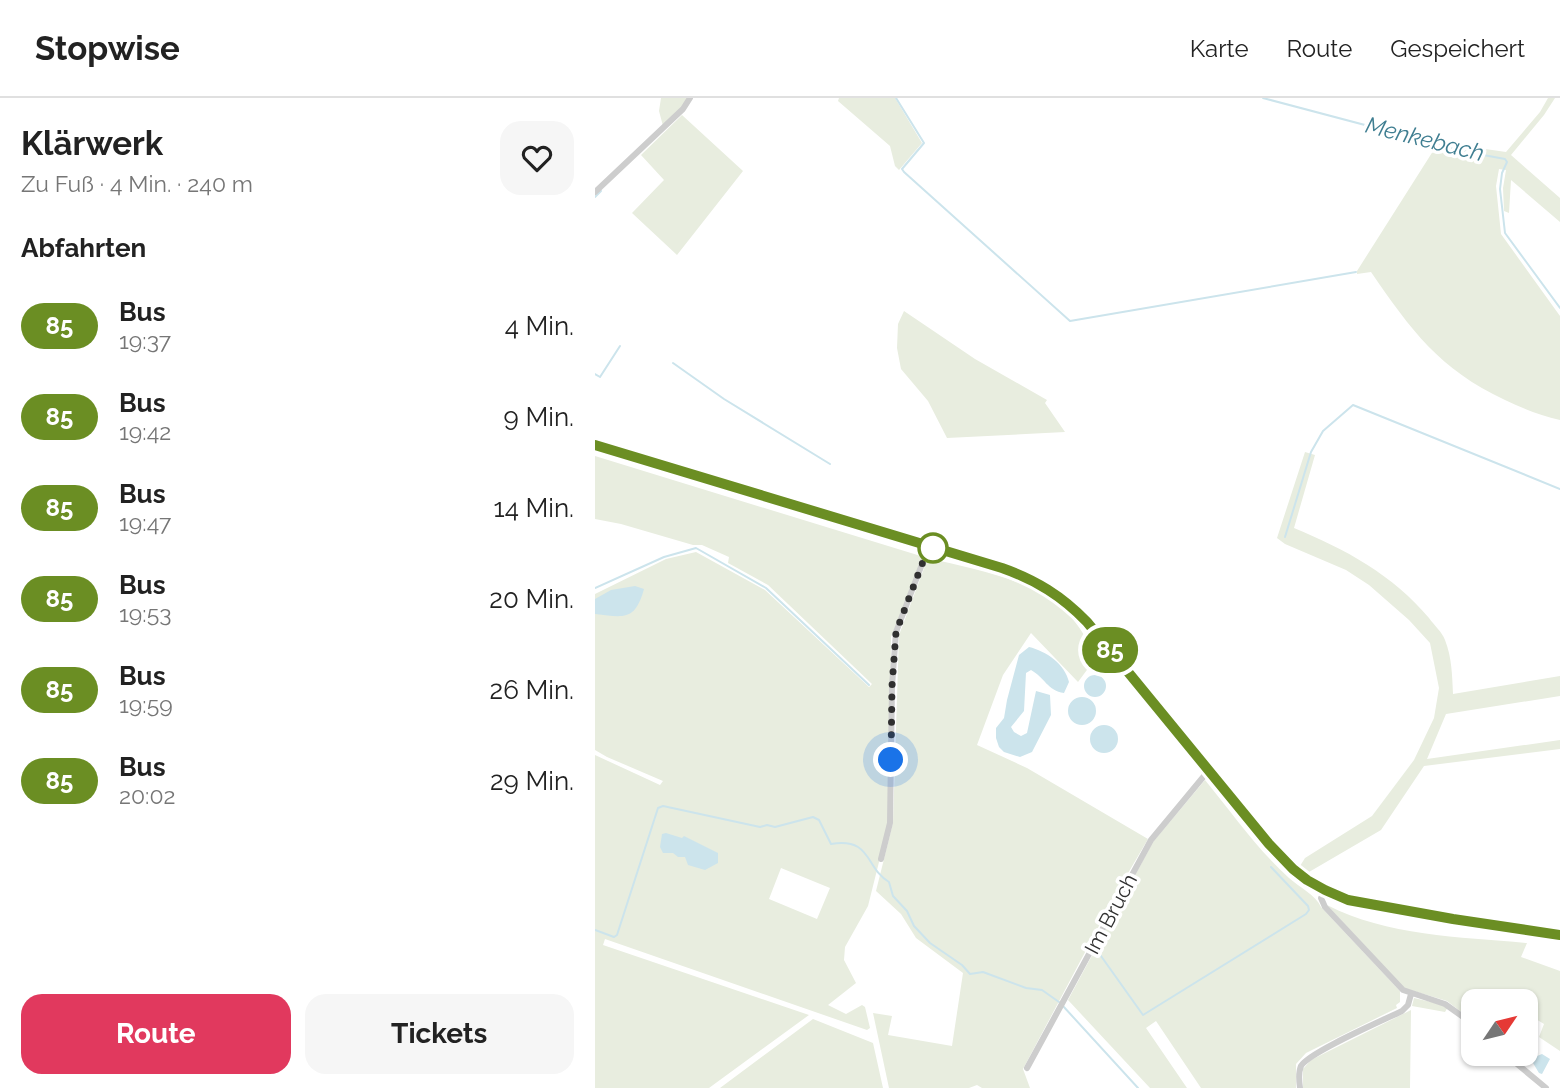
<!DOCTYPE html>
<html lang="de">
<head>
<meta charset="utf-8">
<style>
  :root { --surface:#fff; --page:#f6f6f6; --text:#222; --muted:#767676; --line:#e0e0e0; --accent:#e1395e }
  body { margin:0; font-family:Raleway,sans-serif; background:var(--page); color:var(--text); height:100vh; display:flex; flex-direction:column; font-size:26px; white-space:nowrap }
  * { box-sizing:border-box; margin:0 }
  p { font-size:23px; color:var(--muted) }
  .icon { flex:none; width:38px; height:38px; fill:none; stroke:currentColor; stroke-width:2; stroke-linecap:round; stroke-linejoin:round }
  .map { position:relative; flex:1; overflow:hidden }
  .panel { display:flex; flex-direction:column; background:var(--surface); width:595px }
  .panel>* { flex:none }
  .badge { padding:0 14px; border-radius:23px; font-size:24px; line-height:46px }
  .needle { width:46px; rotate:55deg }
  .buttons { position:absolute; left:866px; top:891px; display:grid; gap:14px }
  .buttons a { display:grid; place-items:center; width:77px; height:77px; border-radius:14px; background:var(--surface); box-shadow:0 2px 5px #0004; font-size:35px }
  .you { position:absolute; width:35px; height:35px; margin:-18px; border:5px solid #fff; border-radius:50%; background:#1a73e8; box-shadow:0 0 0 10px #1a73e833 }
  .map>.badge { position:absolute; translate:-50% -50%; box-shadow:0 0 0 4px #fff }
  h2 { padding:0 21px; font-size:26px; line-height:63px }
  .round { display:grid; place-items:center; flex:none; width:74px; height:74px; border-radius:21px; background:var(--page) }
  .headline { display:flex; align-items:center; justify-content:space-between; height:119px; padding:0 21px }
  h1 { font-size:33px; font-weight:700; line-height:52px }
  .primary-button { display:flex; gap:14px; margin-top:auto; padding:14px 21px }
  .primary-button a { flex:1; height:80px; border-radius:21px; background:var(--accent); color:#fff; font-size:28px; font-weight:700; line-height:80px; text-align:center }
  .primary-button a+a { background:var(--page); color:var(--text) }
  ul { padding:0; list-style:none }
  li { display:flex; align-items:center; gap:21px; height:91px; padding:0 21px }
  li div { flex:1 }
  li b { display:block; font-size:26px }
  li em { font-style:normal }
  li .badge { min-width:77px; font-weight:700; text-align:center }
  header { display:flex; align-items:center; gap:42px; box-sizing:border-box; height:98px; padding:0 35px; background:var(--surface); border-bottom:2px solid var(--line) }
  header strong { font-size:33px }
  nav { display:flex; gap:38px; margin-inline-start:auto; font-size:24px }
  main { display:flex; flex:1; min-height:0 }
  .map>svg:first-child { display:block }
</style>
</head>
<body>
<header>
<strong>Stopwise</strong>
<nav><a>Karte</a><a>Route</a><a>Gespeichert</a></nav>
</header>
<main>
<section class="panel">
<div class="headline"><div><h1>Klärwerk</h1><p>Zu Fuß · 4 Min. · 240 m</p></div><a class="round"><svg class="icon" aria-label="heart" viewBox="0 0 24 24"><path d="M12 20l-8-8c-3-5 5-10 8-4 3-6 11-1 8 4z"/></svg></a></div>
<h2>Abfahrten</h2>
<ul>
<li><span class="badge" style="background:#6b8e23;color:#fff">85</span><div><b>Bus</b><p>19:37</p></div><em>4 Min.</em></li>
<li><span class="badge" style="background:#6b8e23;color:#fff">85</span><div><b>Bus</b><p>19:42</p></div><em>9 Min.</em></li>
<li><span class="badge" style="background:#6b8e23;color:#fff">85</span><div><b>Bus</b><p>19:47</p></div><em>14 Min.</em></li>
<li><span class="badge" style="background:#6b8e23;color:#fff">85</span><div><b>Bus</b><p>19:53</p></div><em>20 Min.</em></li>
<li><span class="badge" style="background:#6b8e23;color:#fff">85</span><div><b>Bus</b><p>19:59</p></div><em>26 Min.</em></li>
<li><span class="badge" style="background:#6b8e23;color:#fff">85</span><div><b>Bus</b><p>20:02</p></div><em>29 Min.</em></li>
</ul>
<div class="primary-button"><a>Route</a><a>Tickets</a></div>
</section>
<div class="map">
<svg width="965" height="990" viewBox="0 0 965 990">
  <rect width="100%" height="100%" fill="#fff"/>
  <path fill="#e8eddf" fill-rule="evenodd" d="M66,0h28l-6,8 -20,20 -4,-15z
    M244,0h56l27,45 -23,27 -4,-4 -5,-20 -52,-45z
    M953,0h7l-11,17 -33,40 49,43v24l-49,-42 -2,33 -5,-2 -1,-23 3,-18 -7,-1 -3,17 5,48 59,82v104c-19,-4 -38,-12 -55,-20 -66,-31 -94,-70 -134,-128l-14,2v-3l78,-123 8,4 1,-9 62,9 34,-40z
    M87,17l61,56 -66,84 -45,-42 32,-33 -23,-25z
    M309,213l71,48 72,41 -2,3 20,29 -118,6 -19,-37 -27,-32 -4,-21 1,-24z
    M710,354l10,3 -21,73c51,21 99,47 135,90 5,7 13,14 16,22 7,18 7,35 8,54l107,-18v20l-114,18 -19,45 133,-19v9l-136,17 -43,64 -72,42 -9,-6 5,-8 67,-42 42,-56 20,-42 5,-30 -9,-45 -21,-23 -40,-35 -23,-15 -61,-26 -8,-6z
    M0,358l329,101 -33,80 -2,185 -21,84 -23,41 -1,13 12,23 -28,22 18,9 16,-9 3,2 5,21 -3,2 -262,-91 -2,6 206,70 -100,73h-114v-333l65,30 3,-4 -56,-24 -12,-7v-156l71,-35 30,-7 69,38 104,97 3,-3 -104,-99 -40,-22 1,-6 -27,-12h-9l-72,-21 -26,-5zM186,770l49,20 -13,31 -48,-20z
    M333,460c49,12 104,20 141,57 11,11 19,28 29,40l-20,27 -47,-49 -28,42 -26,70 50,23 121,71 -31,53 -94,177 7,19h-48l-5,-3 -8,3h-80l-16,-75 19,3 -4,19 64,11 11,-73 -47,-35 -15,-24 -25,-23 17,-68 6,-188z
    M610,682c27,33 52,69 84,98 10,9 27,17 32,29l79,84v11l-4,3 1,3 -91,45 -10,11v24h-95l-45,-67 -10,7 41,60h-37l-82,-88 85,-158z
    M732,807c60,31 133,32 200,38l-6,14 39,14v80l-21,-14 5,-13 -18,-11v-12h-53v20l-26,-20 -43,-13z
    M819,900l30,7 4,2 -3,5 -33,-6z
    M816,912l-1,78h-107v-19l8,-9z
    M218,921l60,24 10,45h-163z"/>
  <path fill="#cce4ec" d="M40,488l9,3c-9,33 -21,28 -49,25v-15l16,-9z
    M434,549c17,4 36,17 40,35l-5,11c-16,-2 -20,-16 -33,-23l-5,3 -2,38 -13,16 3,5 7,4 6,-3 9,-42 14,4 1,20 -19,37 -12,5 -16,-5 -5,-5 -3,-9v-10l8,-10 3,-18 12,-45z
    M489 588a11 11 0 1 1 22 0a11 11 0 1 1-22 0Z
    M473 613a14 14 0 1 1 28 0a14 14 0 1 1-28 0Z
    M495 641a14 14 0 1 1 28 0a14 14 0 1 1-28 0Z
    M71,735l16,5 2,-2 34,17v10l-13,7 -17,-5 -3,-8h-7l-5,-4h-10l-3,-6 2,-13z
    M947,956l8,5 -8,15 -3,-1 -6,-10 4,-7z"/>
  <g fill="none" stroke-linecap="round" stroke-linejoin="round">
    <path stroke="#cce4ec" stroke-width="2" d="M301,0l28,45 -22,26 2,3 166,149 286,-49
      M668,0l204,54 38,7 2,3 -5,11 -2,16 5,44 55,75
      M0,99l6,-6
      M78,265l51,36 106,65
      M0,276l5,3 20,-31
      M690,439l26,-85 12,-21 30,-26 207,84
      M0,490l69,-31 32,-9 70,40 103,97
      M0,832l19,7 3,-2 41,-127 5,-2 97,21 7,-2 8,2 38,-10 6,3 12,24c41,-7 34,24 58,38l4,14 14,15 7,15 16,17 32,22 8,9 13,-2 43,16 16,2 17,12
      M501,851l47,66 163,-101 3,-4 -1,-4 -37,-39
      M468,908l75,82"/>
    <path stroke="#cdcdcd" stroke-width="6" d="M0,94l88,-83 7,-11
      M286,761l9,-36 2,-137 4,-54 33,-86
      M730,792l-4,8 4,9 78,83 42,14 28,20
      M910,956l41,34
      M432,970l124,-228 58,-70
      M705,990c-1,-7 -2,-15 1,-22 8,-14 83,-46 101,-55l6,-6 3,-11"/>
    <path stroke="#bababa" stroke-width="9" d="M0,347l407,123c34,13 59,28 85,54l182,222 24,25 14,11 18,10 23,10 105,19 107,16"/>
  </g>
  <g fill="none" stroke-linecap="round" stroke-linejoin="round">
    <defs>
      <path id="line" d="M0,347l407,123c34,12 60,28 85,54l182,222 24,25 14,11 18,10 23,10 105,19 107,16"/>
    </defs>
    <use href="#line" stroke="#fff" stroke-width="16"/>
    <use href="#line" stroke="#6b8e23" stroke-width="10"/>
    <path stroke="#303030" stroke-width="7" stroke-dasharray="0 12.6" d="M296,662l1,-74 4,-54 33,-86 4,2"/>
  </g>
  <circle fill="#fff" stroke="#6b8e23" stroke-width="3.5" cx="338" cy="450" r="14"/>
  <g text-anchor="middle" stroke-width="7" stroke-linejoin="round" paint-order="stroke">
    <g font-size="21" fill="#303030" stroke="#fff">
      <text transform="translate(516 816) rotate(-62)" y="7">Im Bruch</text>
    </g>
    <g font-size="23" font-style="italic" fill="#3f7e91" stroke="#fff">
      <text transform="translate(830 41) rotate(14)" y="8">Menkebach</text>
    </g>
  </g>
</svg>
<div class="buttons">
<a><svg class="needle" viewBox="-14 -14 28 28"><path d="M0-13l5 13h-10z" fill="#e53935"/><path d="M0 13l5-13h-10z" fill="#767676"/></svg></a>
</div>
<div class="you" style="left:296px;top:662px"></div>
<b class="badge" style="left:515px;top:552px;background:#6b8e23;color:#fff">85</b>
</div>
</main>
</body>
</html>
